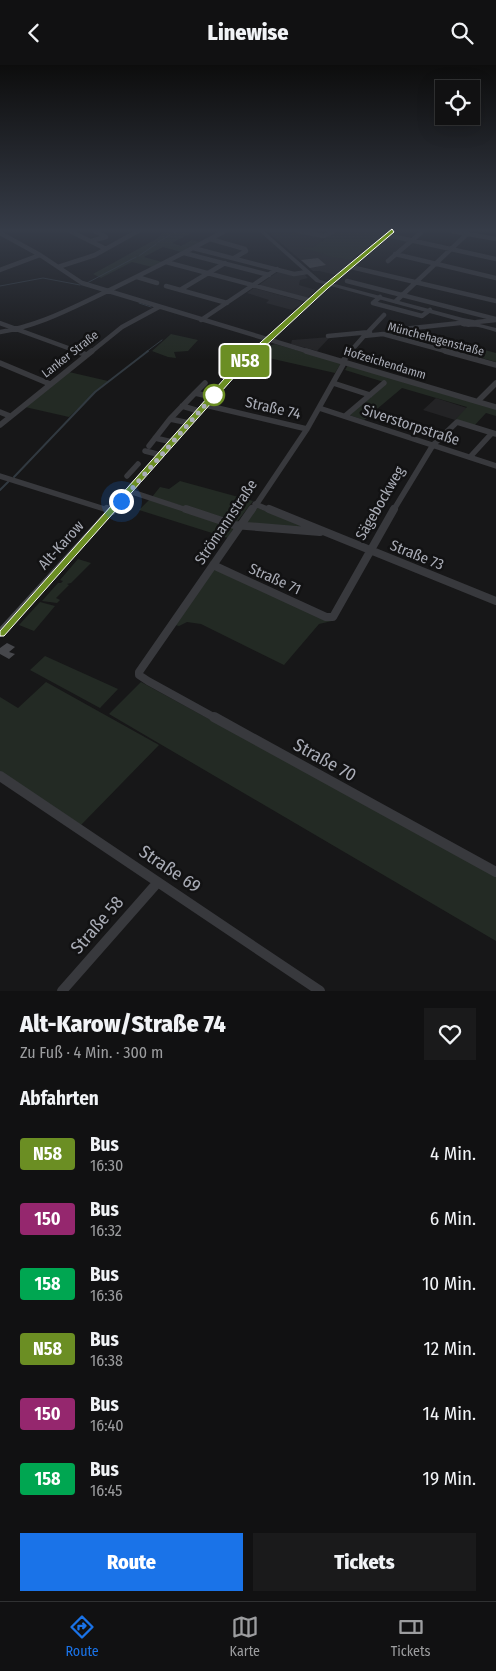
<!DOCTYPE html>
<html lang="de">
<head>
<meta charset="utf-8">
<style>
  :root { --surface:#111112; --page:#1a1a1b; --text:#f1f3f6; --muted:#9c9d9f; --line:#303132; --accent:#1a73e8 }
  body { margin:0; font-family:"Fira Sans Condensed",sans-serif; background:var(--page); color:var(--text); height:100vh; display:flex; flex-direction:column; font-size:19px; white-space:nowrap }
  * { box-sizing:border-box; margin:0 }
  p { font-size:16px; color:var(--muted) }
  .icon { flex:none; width:28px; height:28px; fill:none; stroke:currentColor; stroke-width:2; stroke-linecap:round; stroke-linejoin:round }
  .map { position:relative; height:926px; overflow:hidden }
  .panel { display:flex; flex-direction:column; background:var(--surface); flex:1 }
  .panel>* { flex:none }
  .badge { padding:0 10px; border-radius:4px; font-size:18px; line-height:32px }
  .controls { position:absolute; left:435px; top:15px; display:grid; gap:10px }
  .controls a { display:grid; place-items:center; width:45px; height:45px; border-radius:0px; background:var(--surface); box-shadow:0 5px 20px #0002,0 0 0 1px var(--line); font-size:25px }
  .you { position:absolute; width:25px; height:25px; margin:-12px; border:4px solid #fff; border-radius:50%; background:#1a73e8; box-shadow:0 0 0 8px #1a73e833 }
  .map>.badge { position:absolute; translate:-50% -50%; box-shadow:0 0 0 2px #fff }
  h2 { padding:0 20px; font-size:19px; line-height:45px }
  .round { display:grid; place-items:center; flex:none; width:52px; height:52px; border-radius:0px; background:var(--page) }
  .headline { display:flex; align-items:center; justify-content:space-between; height:85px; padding:0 20px }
  h1 { font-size:24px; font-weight:800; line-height:38px }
  .cta { display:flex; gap:10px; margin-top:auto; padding:10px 20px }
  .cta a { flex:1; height:58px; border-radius:0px; background:var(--accent); color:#fff; font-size:20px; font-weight:800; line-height:58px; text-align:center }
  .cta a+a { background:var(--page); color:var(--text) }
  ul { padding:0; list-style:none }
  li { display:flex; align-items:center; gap:15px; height:65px; padding:0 20px }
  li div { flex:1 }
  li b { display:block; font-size:19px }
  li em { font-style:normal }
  li .badge { min-width:55px; font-weight:700; text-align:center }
  header { display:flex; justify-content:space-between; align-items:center; height:65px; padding:0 20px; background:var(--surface); font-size:22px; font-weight:800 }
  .dock { display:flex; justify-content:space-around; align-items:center; height:70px; border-top:1px solid var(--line); background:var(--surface); font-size:14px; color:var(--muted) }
  .dock a { display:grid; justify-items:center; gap:2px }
  .dock .selected { color:var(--accent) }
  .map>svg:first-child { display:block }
</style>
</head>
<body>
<header><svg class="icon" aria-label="back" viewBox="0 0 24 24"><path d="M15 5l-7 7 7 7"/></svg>Linewise<svg class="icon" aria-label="search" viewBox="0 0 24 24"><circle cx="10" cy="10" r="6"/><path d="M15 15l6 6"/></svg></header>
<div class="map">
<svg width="496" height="926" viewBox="0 0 496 926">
  <rect width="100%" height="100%" fill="#171718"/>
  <path fill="#232325" d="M267,166h25l33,7 -13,11 42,10 -18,16 -17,-4h-6z
    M279,206l25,3 4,4 -8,2 -1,5 17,5 -9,8 -48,-13z
    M254,223l51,14 -13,8 -26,-7 3,-3 -22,-7z
    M330,272l-13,14 -26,-7 1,-4z
    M436,333l31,10 -12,12 -32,-10z"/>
  <path fill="#232a24" d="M164,166h31l-23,12 9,3 11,-6 8,2 -19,10 -18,-5 -19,10 18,5 -10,5 -20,-5 -31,16 -8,-4 65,-36z
    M336,166h51l-36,29 -31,-5h8l-26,-7h10z
    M406,264l90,24v9l-112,-31z
    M171,269l27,6 -10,11 -14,1 2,6 -8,-1 -16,-6z
    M275,279l66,19 -6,10 -75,-17 -9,6 18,-16z
    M348,300l148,43v8l-10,-3 -12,13 -19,-6 12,-13 -65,-19 -38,32 -15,-5 38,-32 -42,-13z
    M69,307l39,9 -39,36 -44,-10z
    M180,416l73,20 -16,21 -85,-25 8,-10 9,2z
    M150,434l84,28 -6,11 -89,-28z
    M255,442l62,23 -72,-7z
    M78,494l13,4 -20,20 -4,1 2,1 -13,13 4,2 -3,3 -15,-2 16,-18h3l2,-2 -3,-1z
    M215,505l6,1 111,50 -13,3 -35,41 -83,-41 -14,-2 -8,4 -4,-1 37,-54z
    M40,537l15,4 -21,25 -15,-6z
    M45,591l73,33 -18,19 -70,-38z
    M46,617l113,63 -78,80 -81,-54v-74l18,11z
    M141,617l355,193v66l-387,-227z"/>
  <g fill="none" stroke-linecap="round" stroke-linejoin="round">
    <path stroke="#313940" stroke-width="1" d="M174,168l3,-2
      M158,177l12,-7
      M139,191l17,-12
      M87,218l49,-26
      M0,221l43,-8 37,7
      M139,238l12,4
      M146,287l16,-12"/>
    <path stroke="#313940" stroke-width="2" d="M14,412l81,-85 53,-41
      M0,425l9,-9"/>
  </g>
  <path fill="#46474b" d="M318,193l8,7 -16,3 -9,-8z
    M7,578l8,4 -6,5 6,2 -6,5 -9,-5v-6z"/>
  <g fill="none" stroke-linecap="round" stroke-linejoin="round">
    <path stroke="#38393d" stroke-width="4.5" d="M70,166l36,18
      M298,166l26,5 10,-5
      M452,166l44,8
      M0,168l40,22 42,28 228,69
      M387,170l109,24
      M210,174l35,10 1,2 -12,7
      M91,176l15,-4 -11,-6
      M193,183l101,26 13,-2
      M184,188l85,22
      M395,189l101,24
      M388,196l35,-30
      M166,197l146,39
      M58,202l37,-12 43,-24
      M351,202l145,34
      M0,205l40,-15
      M137,212l20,6
      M347,216l149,38
      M166,221l61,17
      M180,225l45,-27
      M380,232l-7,6 49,13 8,-6
      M396,236l71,-67
      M201,255l76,-51
      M477,257l19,-2
      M0,258l79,29
      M403,264l57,-6
      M0,267c32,-5 60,-18 89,-32 46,-22 91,-45 136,-69
      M370,270l-2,-3 16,-17
      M328,271l42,-4
      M91,287l31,-25 37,-20
      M350,287l14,-16 19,-2 66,18"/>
    <path stroke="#38393d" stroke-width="5.5" d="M76,286l11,4
      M306,286l190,56
      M445,286l51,14
      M0,298l50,21
      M205,318l-10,10 17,4
      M333,318l37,12
      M478,336l18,-18
      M205,340l102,24
      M182,341l17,5
      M319,343l177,58
      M0,347l10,4
      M345,351l39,-33
      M170,354l19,4
      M0,360l92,-74
      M155,373l17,4
      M149,381l21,-27 25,-26
      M145,386l16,4
      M470,392l22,-24
      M0,411l111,35
      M127,411l11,-12
      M129,426l61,20
      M255,439l17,7
      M252,446l55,-82 37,-66 -1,-2 8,-10
      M393,446l40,-66 24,-23 39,12"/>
    <path stroke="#38393d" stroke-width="8" d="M107,444l5,2
      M186,444l48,16 86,7
      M269,444l227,92
      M213,500l113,52h7l61,-108
      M217,654l-69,-38 -9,-6v-3l113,-163"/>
    <path stroke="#38393d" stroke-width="10" d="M214,652l282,155
      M0,711l320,215
      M62,926l96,-109"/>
    <path fill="#38393d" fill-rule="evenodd" d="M259,166h5l56,49 143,38 16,3 1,3 16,4v4c-6,-2 -12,-4 -18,-5 -9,-1 -13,2 -21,-4l2,-2 -143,-39z"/>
    <path fill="#46484d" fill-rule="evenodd" d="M389,166h5l-77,67 -72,66 -241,271 -4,2v-10l241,-265 72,-66z"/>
  </g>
  <linearGradient id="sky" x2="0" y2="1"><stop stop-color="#0d0d0d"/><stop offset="0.56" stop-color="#363c48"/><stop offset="1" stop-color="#363c48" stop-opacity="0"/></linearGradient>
  <rect width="496" height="295" fill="url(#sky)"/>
  <path fill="#6b8e23" stroke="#fff" d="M392,164l2,3 -66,56 -83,77 -241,271h-4v-5l240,-270 83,-75z"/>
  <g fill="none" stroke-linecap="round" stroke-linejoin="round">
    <path stroke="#aaadb7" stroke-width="5" stroke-dasharray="0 9" d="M121,436l93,-106"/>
  </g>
  <circle fill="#fff" stroke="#6b8e23" stroke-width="2.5" cx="214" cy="330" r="10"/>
  <g text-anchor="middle" stroke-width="5" stroke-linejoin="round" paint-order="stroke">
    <g font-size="12" fill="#aaadb7" stroke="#121213">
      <text transform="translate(436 274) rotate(15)" y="4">Münchehagenstraße</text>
      <text transform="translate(70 289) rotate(-38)" y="4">Lanker Straße</text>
      <text transform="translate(385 298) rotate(17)" y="4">Hofzeichendamm</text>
    </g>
    <g font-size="15" fill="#aaadb7" stroke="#121213">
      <text transform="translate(273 343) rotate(13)" y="5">Straße 74</text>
      <text transform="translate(411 360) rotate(18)" y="5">Siverstorpstraße</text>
      <text transform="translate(380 438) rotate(-60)" y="5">Sägebockweg</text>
      <text transform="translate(226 457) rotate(-56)" y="5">Strömannstraße</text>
      <text transform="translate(61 480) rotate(-48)" y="5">Alt-Karow</text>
      <text transform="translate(417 490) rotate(22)" y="5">Straße 73</text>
      <text transform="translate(275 514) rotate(24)" y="5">Straße 71</text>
    </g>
    <g font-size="18" fill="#aaadb7" stroke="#121213">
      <text transform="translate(325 695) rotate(29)" y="6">Straße 70</text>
      <text transform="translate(170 804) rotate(34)" y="6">Straße 69</text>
      <text transform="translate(97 860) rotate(-49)" y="6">Straße 58</text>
    </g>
  </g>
</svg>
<div class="controls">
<a><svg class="icon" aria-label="locate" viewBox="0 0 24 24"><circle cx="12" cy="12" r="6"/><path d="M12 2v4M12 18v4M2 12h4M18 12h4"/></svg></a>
</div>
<div class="you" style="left:121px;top:436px"></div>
<b class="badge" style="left:245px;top:296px;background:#6b8e23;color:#fff">N58</b>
</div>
<section class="panel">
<div class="headline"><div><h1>Alt-Karow/Straße 74</h1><p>Zu Fuß · 4 Min. · 300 m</p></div><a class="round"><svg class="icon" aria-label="heart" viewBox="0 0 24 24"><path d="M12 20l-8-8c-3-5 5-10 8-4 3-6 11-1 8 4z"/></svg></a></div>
<h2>Abfahrten</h2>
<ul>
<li><span class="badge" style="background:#6b8e23;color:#fff">N58</span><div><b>Bus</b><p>16:30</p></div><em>4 Min.</em></li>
<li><span class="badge" style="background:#95276e;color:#fff">150</span><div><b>Bus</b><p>16:32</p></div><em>6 Min.</em></li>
<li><span class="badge" style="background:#00a651;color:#fff">158</span><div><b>Bus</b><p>16:36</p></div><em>10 Min.</em></li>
<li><span class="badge" style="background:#6b8e23;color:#fff">N58</span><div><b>Bus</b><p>16:38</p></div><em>12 Min.</em></li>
<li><span class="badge" style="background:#95276e;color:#fff">150</span><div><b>Bus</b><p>16:40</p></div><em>14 Min.</em></li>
<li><span class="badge" style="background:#00a651;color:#fff">158</span><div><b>Bus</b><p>16:45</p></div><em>19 Min.</em></li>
</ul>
<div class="cta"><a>Route</a><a>Tickets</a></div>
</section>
<nav class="dock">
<a class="selected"><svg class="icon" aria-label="directions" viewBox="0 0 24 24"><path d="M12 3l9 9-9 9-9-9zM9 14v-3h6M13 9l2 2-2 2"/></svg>Route</a>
<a><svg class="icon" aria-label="map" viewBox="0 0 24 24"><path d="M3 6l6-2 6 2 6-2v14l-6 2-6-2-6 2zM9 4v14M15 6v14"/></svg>Karte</a>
<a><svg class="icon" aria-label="tickets" viewBox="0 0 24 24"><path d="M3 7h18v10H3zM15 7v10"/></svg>Tickets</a>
</nav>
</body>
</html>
